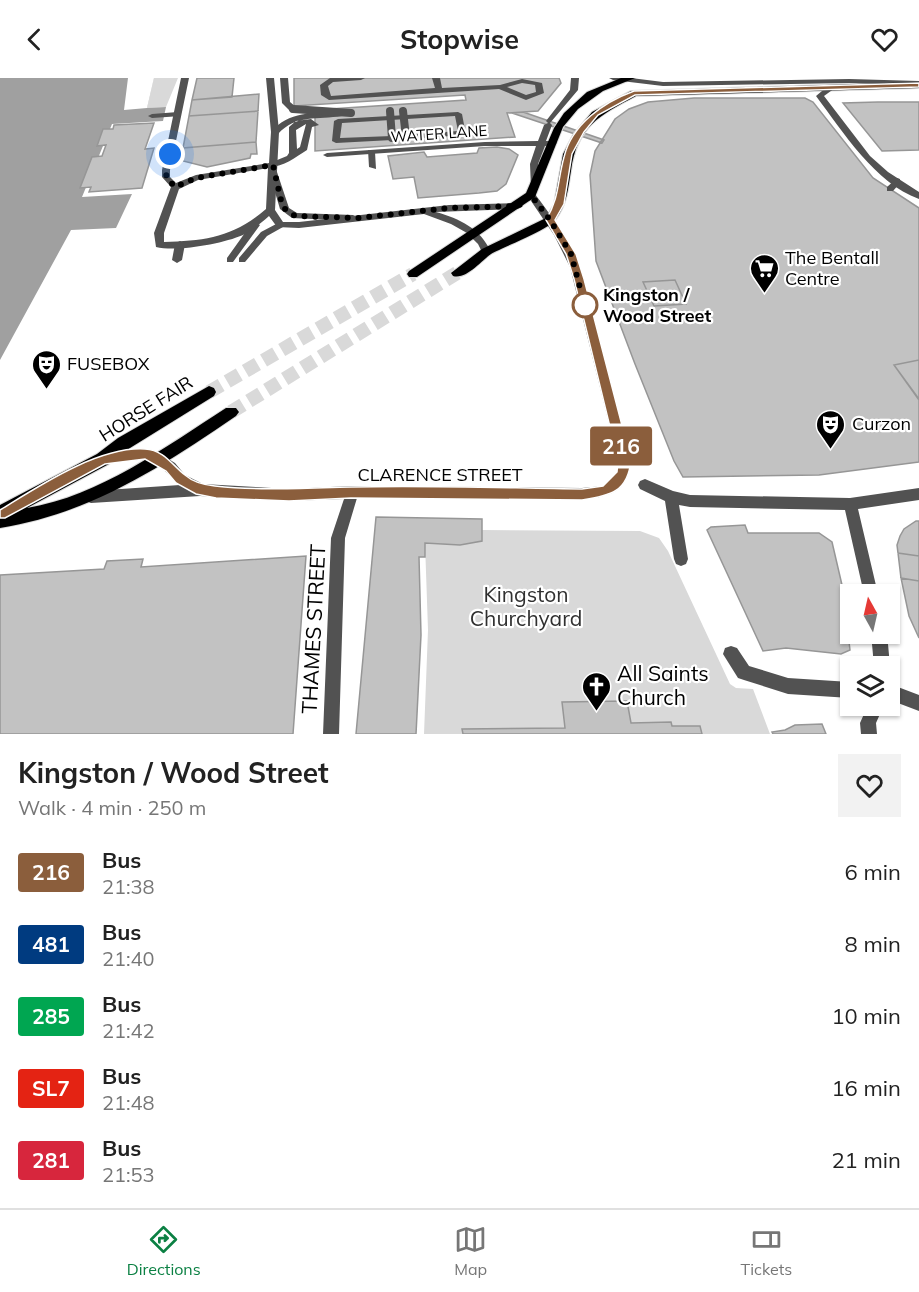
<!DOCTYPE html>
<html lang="en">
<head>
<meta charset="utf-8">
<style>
  :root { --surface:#fff; --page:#f2f2f2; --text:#222; --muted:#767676; --line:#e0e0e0; --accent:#0b8043 }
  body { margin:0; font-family:Mulish,sans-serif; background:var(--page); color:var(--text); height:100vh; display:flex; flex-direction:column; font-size:22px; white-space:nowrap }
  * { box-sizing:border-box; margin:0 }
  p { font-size:20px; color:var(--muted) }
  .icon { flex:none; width:33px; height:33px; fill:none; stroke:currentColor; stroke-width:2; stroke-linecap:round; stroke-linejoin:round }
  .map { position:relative; height:656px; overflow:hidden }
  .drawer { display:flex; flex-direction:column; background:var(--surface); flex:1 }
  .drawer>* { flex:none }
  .badge { padding:0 12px; border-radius:4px; font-size:21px; line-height:39px }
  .needle { width:39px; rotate:352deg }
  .tools { position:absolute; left:840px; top:506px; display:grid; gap:12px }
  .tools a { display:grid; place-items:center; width:60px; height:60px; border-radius:0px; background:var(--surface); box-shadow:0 2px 4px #0004; font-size:30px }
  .you { position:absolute; width:30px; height:30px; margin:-15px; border:4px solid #fff; border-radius:50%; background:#1a73e8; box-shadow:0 0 0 9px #1a73e833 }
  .map>.badge { position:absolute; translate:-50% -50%; box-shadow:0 0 0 3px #fff }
  .round { display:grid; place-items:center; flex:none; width:63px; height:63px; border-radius:0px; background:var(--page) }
  .summary { display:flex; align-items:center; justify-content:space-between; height:102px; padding:0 18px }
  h1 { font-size:28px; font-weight:700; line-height:45px }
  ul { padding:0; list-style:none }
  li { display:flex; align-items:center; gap:18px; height:72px; padding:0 18px }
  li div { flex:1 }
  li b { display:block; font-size:22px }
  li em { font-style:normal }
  li .badge { min-width:66px; font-weight:700; text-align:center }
  header { display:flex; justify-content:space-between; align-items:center; height:78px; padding:0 18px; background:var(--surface); font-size:27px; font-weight:700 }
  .dock { display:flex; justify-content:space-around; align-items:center; height:84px; border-top:2px solid var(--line); background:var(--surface); font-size:16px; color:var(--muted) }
  .dock a { display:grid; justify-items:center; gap:3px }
  .dock .current { color:var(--accent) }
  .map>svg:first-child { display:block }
</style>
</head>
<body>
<header><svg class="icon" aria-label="back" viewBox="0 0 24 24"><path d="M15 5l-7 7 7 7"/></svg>Stopwise<svg class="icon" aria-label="heart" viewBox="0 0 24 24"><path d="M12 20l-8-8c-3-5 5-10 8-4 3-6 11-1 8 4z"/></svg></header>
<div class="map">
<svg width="919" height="656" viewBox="0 0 919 656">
  <rect width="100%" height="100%" fill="#fff"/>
  <path fill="#d9d9d9" d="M154,0h24l-12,29 -19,1z
    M482,452l158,1 19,7 9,13 62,133 6,4 17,1 17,45h-346l4,-104 -3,-87 35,2 22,-4z"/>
  <path fill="#a0a0a0" d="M0,0h154l-7,30 19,-1 -3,14 -51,3 -30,73 50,-3 -16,34 -45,2 -71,130z"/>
  <path fill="#fff" d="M128,0h26l-7,30 -23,2z"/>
  <path fill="#c2c2c2" stroke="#969696" stroke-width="1.5" d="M197,0h37l-2,19 -40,3z
    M294,0h265l2,5 -23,28 -31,2 8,24 -200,14v-41l151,-10 -1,-5 -171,11z
    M259,16l-1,17 -69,5 3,-16z
    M694,20h111l8,4 60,76 46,30v152l-25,5 25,35v62l-100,13 -136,2 -9,-16 -39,-97 -39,-103 -6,-86 5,-24 20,-32 14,-10 19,-7z
    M878,24h41v48l-37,1 -39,-48z
    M258,33l-2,31 -73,6 6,-32z
    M523,34l81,28 -2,3 -90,-30z
    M154,45l-9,26 9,-1 -12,40 -53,4 2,-5 -11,1 12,-31 10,-1 4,-11 -9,1 6,-17h10l1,-4z
    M256,64l1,12h-6l-1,4 -43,9 -24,-6v-13z
    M497,69l12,2 9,6 -12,29 -9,7 -18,2 -61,5 -4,-21 -21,2 -5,-23 36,-4 3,5 50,-4 2,-5z
    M675,202l11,24 -32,2 -11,-24z
    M919,282v39l-25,-34z
    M376,439l106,2v22l-22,4 -35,-2v14h-6l2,78 -5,99h-60z
    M916,443h3v35l-21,-3 -1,-8 3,-9 4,-7z
    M745,447l3,8h71l13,9 10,43 8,65 -9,4 -55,-6 -23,3 -56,-121 4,-3z
    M898,475l21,3v25l-18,-3z
    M306,478l-13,178h-293v-159l104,-6 3,-8 36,-2 -2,8z
    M901,500l18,3v57l-10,-22z
    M627,623l4,22 40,-1 1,4h28l2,8h-239l-1,-5 103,-1 -3,-26z
    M822,646l4,10h-53l-1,-2 13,-2 10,-5z"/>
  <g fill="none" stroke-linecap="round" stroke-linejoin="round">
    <path stroke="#d9d9d9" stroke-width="14" stroke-dasharray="14 7" stroke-linecap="butt" d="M209,314l204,-118
      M231,334l226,-139"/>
    <defs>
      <path id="primary" d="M621,0h14l-32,13 -25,18 -15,18 -28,70 -118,80h-8l-2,-3 2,-3 117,-78 28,-65 10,-15 23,-21z
        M919,4v6l-283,8c-37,20 -59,30 -65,75 -3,18 -4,33 -15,48 -7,11 -51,27 -65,35 -10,7 -25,26 -38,22l-2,-3 31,-24 64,-31 8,-14 9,-50 10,-19 19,-23 39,-21z
        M209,308l5,2 2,4 -2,4 -84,52 -21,16 -82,44c73,-12 138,-61 199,-100h10l3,4 -3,4c-75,51 -144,97 -236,112v-23l97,-51 21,-16z"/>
    </defs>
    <use href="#primary" stroke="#dbdbdb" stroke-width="2"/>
    <path fill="#525252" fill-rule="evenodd" d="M280,0h8l2,24 6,5v4h-6l-8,-8z
      M330,0h35l-4,2 -28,2 -5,4 3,10 104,-8 -3,-10h8l2,10 58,-3 22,-6 20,4 2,10 -18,7 -27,-11 -170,11 -8,-5 -1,-10zM522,5l13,2 1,7 -10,3 -19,-8z
      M178,34h3v4l-29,2 -4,-2 4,-2z
      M339,34l4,2 -1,2c-24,4 -46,-2 -64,18l-7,-2c17,-21 43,-19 68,-20z
      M458,34l4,2 4,21 -60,4 -4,-2 4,-2 52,-4 -3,-15 -113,7 -2,15 52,-2 4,2 -4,2 -56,3 -4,-2 2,-20 4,-2z
      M311,41l8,6 -7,2 -5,23c-11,7 -24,17 -37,17v-4l17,-7 2,-3v-26l7,-6zM306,46l-6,23 -3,2 -1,-19z
      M368,72l7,2 1,17 -7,-2z
      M273,91l4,3 12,36 8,5 56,2 5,3 -5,3 -61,-3 -12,-9 -11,-37z
      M897,100l3,1v4l-7,8h-6v-4z
      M255,144l5,3 -27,37h-6v-4l25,-35z
      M280,144l5,3 -2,2 -16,9 -22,26h-6v-4l22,-26z
      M180,163l5,3 -3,16 -5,3 -5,-3 3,-16z"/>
    <path fill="#525252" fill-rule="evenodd" d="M645,401l28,12 17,4 160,3 69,-10v12l-61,9 20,85h-14l-19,-84 -155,-3 -11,-2 9,54 -2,5 -5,2 -5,-2 -2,-5 -9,-58 -25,-12 -2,-4 2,-4z
      M871,555h16l3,33v1l-16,-1z
      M731,568l6,2 12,18 39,12 62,4v16l-62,-4 -44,-14 -6,-2 -15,-24 2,-6z
      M890,606l29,11v16l-29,-11z
      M868,627h16l-8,18 1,11h-16l-1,-11z"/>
    <path fill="#525252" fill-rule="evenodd" d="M181,0h8l-19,92v7l6,6 20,-8 73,-12 2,-31 -5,-54h8l5,54 -4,78 8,12h16l150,-17 69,-2 5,3 -5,3 -82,3c24,7 44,16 55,40l-5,3 -3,-1 -5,-10 -11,-11 -16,-9 -27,-10 -125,14 -22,-1 -8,-11c-8,7 -16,14 -26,19 -21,9 -66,17 -87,12l-2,-14 17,-46 -9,-10v-7zM268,90l-2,41c-32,28 -61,32 -102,33v-9l15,-44 19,-9z
      M571,0h8l-1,12 -28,33 2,2 -6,16h7l4,2 -4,2 -8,1 -7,18v26l-7,-2 -1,-24 6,-18h-51l-158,11 -4,-2 4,-2 158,-11 53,-1 6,-16 4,-2 -2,-2 24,-31z
      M609,0h22l32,4 186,-3 70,2v4l-70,-2 -186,3 -50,-6z
      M828,8l7,2 -11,8 46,60 18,16 31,20v7c-44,-16 -76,-67 -103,-103z
      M531,114l3,1c21,27 39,54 50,86l46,181c-2,33 -20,36 -48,40l-225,-2 -12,40 -6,196h-16l8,-196 13,-39 -55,2 -89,-5 -109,7 -5,-2 -2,-4 2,-4 5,-2 89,-6 -25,-23 -9,-3 -43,5 -5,-1 -1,-4 1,-4 5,-1 43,-5 13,4 16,10 10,12 18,9 86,5 62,-3 231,2 21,-2 14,-13 1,-13 -48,-193 -16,-32 -27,-40z"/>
    <use href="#primary" fill="#000" fill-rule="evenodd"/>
    <path stroke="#525252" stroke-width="8" d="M293,31l58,4
      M390,33l2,27
      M403,33l3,26"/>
  </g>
  <path fill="#8b5e3c" stroke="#fff" stroke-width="1.5" d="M919,5v4l-284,8 -37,20 -14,17 -12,22 -8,50 -9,16 21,34 8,25 47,181c-3,32 -21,36 -49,40l-231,-2 -62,3 -73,-3 -20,-4 -20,-11 -10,-12 -21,-12 -40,5 -100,54h-5v-8c36,-22 98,-64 145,-61 19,1 27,16 40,26 8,7 19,10 30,11 45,5 90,2 136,1 77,-2 154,1 231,2l21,-3 14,-14 1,-12 -44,-181 -8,-25 -20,-34c14,-24 11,-38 18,-63 8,-33 40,-55 70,-66z"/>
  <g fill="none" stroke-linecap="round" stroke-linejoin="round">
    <path stroke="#000" stroke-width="6" stroke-dasharray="0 10.8" d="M170,76l-4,23 9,10 21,-9 77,-13 8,35 4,9 10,7 63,2 91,-10 69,-2 13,-11 19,25 21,34 15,56 -1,-5"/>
  </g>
  <defs>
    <symbol id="supermarket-pin" viewBox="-11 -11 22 30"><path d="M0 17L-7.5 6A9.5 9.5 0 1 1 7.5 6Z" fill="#000" stroke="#fff"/><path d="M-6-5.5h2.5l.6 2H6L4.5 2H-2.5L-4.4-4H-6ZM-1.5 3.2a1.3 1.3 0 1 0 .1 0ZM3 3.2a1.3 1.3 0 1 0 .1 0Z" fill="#fff"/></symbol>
    <symbol id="theatre-pin" viewBox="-11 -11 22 30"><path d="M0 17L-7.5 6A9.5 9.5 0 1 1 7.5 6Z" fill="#000" stroke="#fff"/><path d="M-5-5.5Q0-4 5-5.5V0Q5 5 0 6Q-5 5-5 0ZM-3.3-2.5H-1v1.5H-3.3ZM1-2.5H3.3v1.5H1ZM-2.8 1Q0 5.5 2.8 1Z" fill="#fff"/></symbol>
    <symbol id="church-pin" viewBox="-11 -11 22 30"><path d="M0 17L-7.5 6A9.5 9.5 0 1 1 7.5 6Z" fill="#000" stroke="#fff"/><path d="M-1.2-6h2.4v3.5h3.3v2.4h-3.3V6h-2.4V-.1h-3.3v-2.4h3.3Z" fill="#fff"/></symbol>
  </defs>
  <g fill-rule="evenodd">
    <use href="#supermarket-pin" x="748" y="174" width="33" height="45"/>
    <use href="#theatre-pin" x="30" y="270" width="33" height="45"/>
    <use href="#theatre-pin" x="814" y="330" width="33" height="45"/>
    <use href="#church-pin" x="580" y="592" width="33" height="45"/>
  </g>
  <circle fill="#fff" stroke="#8b5e3c" stroke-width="3" cx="585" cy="227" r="12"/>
  <g text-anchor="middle" stroke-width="4.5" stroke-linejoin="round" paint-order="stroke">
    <g font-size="15" fill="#000" stroke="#fff">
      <text transform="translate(439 56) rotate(-4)" y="5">WATER LANE</text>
    </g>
    <g font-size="18" fill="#000" stroke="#fff" text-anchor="start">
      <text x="785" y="186">The Bentall<tspan x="785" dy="21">Centre</tspan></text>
      <text x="67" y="292">FUSEBOX</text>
      <text x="852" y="352">Curzon</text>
    </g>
    <g font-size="18" font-weight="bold" fill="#000" stroke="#fff" text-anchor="start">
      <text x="603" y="223">Kingston /<tspan x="603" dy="21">Wood Street</tspan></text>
    </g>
    <g font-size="18" fill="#000" stroke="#fff">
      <text transform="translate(146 331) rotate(-32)" y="6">HORSE FAIR</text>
      <text x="440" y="403">CLARENCE STREET</text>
    </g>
    <g font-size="21" fill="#303030" stroke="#fff">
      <text x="526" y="524">Kingston<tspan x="526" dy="24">Churchyard</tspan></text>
    </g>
    <g font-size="21" fill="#000" stroke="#fff">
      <text transform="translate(314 551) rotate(-87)" y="7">THAMES STREET</text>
    </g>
    <g font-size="21" fill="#000" stroke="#fff" text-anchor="start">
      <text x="617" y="603">All Saints<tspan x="617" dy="24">Church</tspan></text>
    </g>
  </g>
</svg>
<div class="tools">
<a><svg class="needle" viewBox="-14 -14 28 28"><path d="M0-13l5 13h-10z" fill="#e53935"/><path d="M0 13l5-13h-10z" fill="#767676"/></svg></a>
<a><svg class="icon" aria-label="layers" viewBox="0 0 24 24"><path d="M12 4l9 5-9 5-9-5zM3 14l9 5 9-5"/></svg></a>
</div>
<div class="you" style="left:170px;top:76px"></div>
<b class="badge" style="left:621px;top:368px;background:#8b5e3c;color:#fff">216</b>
</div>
<section class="drawer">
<div class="summary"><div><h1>Kingston / Wood Street</h1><p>Walk · 4 min · 250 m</p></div><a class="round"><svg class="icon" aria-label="heart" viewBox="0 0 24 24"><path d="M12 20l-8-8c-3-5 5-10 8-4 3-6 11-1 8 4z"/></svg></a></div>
<ul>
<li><span class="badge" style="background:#8b5e3c;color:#fff">216</span><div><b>Bus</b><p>21:38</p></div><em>6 min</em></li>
<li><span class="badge" style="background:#003b80;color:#fff">481</span><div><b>Bus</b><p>21:40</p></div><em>8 min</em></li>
<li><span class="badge" style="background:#00a651;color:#fff">285</span><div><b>Bus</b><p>21:42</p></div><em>10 min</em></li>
<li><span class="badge" style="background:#e42313;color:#fff">SL7</span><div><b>Bus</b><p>21:48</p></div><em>16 min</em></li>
<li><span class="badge" style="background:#d7263d;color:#fff">281</span><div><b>Bus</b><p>21:53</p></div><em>21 min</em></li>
</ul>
</section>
<nav class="dock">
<a class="current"><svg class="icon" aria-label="directions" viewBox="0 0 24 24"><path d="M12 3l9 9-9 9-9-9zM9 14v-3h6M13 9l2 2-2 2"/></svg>Directions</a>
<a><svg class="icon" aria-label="map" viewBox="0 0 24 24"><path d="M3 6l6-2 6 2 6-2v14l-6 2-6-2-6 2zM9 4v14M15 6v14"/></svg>Map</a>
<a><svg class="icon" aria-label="tickets" viewBox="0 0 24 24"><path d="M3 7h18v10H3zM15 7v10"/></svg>Tickets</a>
</nav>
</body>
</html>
